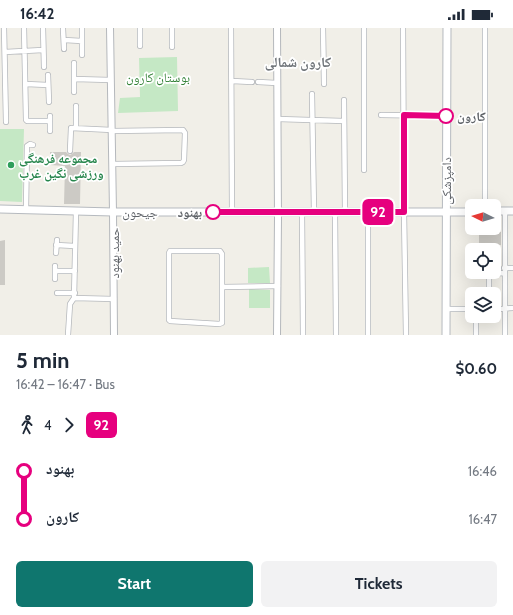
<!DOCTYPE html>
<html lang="en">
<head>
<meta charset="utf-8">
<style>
  :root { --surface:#fff; --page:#f2f2f3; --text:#1f2937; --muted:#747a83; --accent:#0f766e }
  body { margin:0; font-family:Cabin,"Noto Naskh Arabic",sans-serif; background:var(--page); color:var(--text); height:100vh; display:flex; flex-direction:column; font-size:15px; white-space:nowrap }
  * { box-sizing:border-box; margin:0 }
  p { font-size:13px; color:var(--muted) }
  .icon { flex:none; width:22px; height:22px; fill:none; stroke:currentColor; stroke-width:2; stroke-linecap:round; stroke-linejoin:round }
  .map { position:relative; height:307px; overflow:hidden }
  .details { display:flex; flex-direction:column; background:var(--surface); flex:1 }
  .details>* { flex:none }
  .badge { padding:0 8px; border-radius:6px; font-size:14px; line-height:26px }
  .needle { width:26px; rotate:275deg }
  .tools { position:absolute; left:465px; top:171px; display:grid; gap:8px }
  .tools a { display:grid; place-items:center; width:36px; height:36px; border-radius:6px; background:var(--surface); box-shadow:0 4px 16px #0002; font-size:20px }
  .map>.badge { position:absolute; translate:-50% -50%; box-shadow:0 0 0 2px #fff }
  .legs { display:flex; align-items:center; gap:6px; height:44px; padding:0 16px; font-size:13px }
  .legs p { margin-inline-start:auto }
  .overview { display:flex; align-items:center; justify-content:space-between; height:68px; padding:0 16px }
  h1 { font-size:22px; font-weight:700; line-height:30px }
  .action { display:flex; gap:8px; margin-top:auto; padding:8px 16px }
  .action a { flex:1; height:46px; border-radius:6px; background:var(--accent); color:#fff; font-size:16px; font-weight:700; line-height:46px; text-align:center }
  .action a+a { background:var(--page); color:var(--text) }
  ul { padding:0 16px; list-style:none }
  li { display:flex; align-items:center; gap:14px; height:48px; font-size:15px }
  li i { display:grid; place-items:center; width:6px; height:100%; margin:0 5px; background:currentColor }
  li i::after { content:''; width:10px; height:10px; margin:-5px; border:3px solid; border-radius:50%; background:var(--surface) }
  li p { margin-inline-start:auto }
  li:first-child i { background:linear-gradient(#0000 50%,currentColor 0) }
  li:last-child i { background:linear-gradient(currentColor 50%,#0000 0) }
  .status { display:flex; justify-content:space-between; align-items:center; height:28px; padding:0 20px; background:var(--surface); direction:ltr }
  .status svg { height:11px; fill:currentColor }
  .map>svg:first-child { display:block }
</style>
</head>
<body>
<div class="status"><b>16:42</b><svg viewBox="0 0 49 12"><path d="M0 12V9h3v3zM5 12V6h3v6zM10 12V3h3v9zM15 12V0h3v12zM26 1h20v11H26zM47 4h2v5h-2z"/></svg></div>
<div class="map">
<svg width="513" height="307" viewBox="0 0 513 307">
  <rect width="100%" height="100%" fill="#f1efe8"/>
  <path fill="#c5e8c5" d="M177,29l1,54 -60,2 2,-15 20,-1 -1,-39z
    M0,101h24l-2,73 -22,-1z
    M269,239l1,16h-22v-15z
    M249,261l21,1v18h-21z"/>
  <path fill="#cccac5" d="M50,124h16l2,2 2,1 2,-1 2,-2h7l-1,52h-16l1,-38 -15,-1z
    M494,196h6v8h1v13h-7v5h-12v-5h-3v-13h4v-4h11z
    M5,212v45h-5v-44z"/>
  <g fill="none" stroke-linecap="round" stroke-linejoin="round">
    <defs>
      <path id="minor" d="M4,0l2,94
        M24,0l2,92 1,1h23
        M43,0l1,39
        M82,0v27
        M140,0v18
        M172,0v19
        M231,0l1,184
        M323,0l1,56
        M364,0v142
        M403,0l1,184 2,123
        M63,1l1,20
        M64,12l18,1
        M5,24l38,-2
        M74,35v29
        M48,47l1,27
        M74,51l37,1
        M232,53l20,1
        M258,54l19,1
        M26,56l22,1
        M312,66l2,118
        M344,72l1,112
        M381,87l65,1
        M278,91l66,2
        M76,100v-22
        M50,103v-15
        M112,103l71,-1 2,3 -1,27 -1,2 -2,1 -68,1
        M70,123l1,-23 41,2
        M485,178v-178
        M26,181l1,-63 3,-2 3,1
        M505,183v124
        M302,184l1,123
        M335,184l1,123
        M368,184v123
        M56,217l19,1
        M170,223h50l2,3v69l-3,1 -49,-3 -1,-1v-67z
        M56,225l1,-13
        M504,240h9
        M55,243h20
        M489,244v22
        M489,246l15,-1
        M55,251v-13
        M222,259l56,-1
        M57,265h18
        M74,270l2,-87
        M74,270l40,1
        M446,281h26
        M494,281l19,-1
        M476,288v19
        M68,307l2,-31 4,-6"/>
      <path id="tertiary" d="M110,0l3,184 1,123
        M277,0l1,190 -1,117"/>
      <path id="secondary" d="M0,181l113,3h359
        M494,183h19
        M446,307l1,-307"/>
    </defs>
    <use href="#minor" stroke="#b5b8bc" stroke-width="6"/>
    <use href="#tertiary" stroke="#b5b8bc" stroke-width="8"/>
    <use href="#secondary" stroke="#b6babf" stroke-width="9"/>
    <use href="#minor" stroke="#fff" stroke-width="4.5"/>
    <use href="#tertiary" stroke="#fff" stroke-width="6"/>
    <use href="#secondary" stroke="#fff" stroke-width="7"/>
  </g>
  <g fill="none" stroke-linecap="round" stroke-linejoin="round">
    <defs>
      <path id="line-1" d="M213,184h191v-97l42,1"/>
    </defs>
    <use href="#line-1" stroke="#fff" stroke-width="9"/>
    <use href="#line-1" stroke="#e6007e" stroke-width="6"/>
  </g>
  <g fill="#fff" stroke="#e6007e" stroke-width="2">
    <circle cx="446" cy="88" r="7"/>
    <circle cx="213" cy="184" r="7"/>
  </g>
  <circle fill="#2e9e5b" stroke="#fff" stroke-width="1.5" cx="11" cy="137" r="4"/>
  <g text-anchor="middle" stroke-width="3.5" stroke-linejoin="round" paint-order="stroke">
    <g font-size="13" fill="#348238" stroke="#fff">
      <text x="158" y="54">بوستان کارون</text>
    </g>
    <g font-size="13" font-weight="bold" fill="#5f6368" stroke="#fff" text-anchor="start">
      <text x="457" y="93">کارون</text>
      <text x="202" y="189" text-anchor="end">بهنود</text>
    </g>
    <g font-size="13" font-weight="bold" fill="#27864d" stroke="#fff" text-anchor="start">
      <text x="19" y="135">مجموعه فرهنگی<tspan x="19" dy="15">ورزشی نگین غرب</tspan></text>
    </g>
    <g font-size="13" fill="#5f6368" stroke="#fff">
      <text transform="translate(446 153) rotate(-90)" y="5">دامپزشکی</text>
      <text x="140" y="189">جیحون</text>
      <text transform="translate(114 225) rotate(-90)" y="5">حمید بهنود</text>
    </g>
    <g font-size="14" font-weight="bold" fill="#70757a" stroke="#fff">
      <text x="298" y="39">کارون شمالی</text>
    </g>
  </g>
</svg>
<div class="tools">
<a><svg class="needle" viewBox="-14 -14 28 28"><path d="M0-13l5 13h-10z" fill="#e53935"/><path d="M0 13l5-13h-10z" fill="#747a83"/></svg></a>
<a><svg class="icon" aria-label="locate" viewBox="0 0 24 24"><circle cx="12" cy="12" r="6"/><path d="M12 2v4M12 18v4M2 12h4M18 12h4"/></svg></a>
<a><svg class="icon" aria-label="layers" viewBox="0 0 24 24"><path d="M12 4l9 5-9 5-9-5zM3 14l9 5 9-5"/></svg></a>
</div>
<b class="badge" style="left:378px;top:184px;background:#e6007e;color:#fff">92</b>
</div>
<section class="details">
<div class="overview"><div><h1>5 min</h1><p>16:42 – 16:47 · Bus</p></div><b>$0.60</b></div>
<div class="legs"><svg class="icon" aria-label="walk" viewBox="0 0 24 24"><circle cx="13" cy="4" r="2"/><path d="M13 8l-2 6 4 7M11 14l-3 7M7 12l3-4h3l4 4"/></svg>4<svg class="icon" aria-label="forward" viewBox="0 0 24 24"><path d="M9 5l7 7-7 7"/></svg><b class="badge" style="background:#e6007e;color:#fff">92</b></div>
<ul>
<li><i style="color:#e6007e"></i><b>بهنود</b><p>16:46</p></li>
<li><i style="color:#e6007e"></i><b>کارون</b><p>16:47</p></li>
</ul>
<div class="action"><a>Start</a><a>Tickets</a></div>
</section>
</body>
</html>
